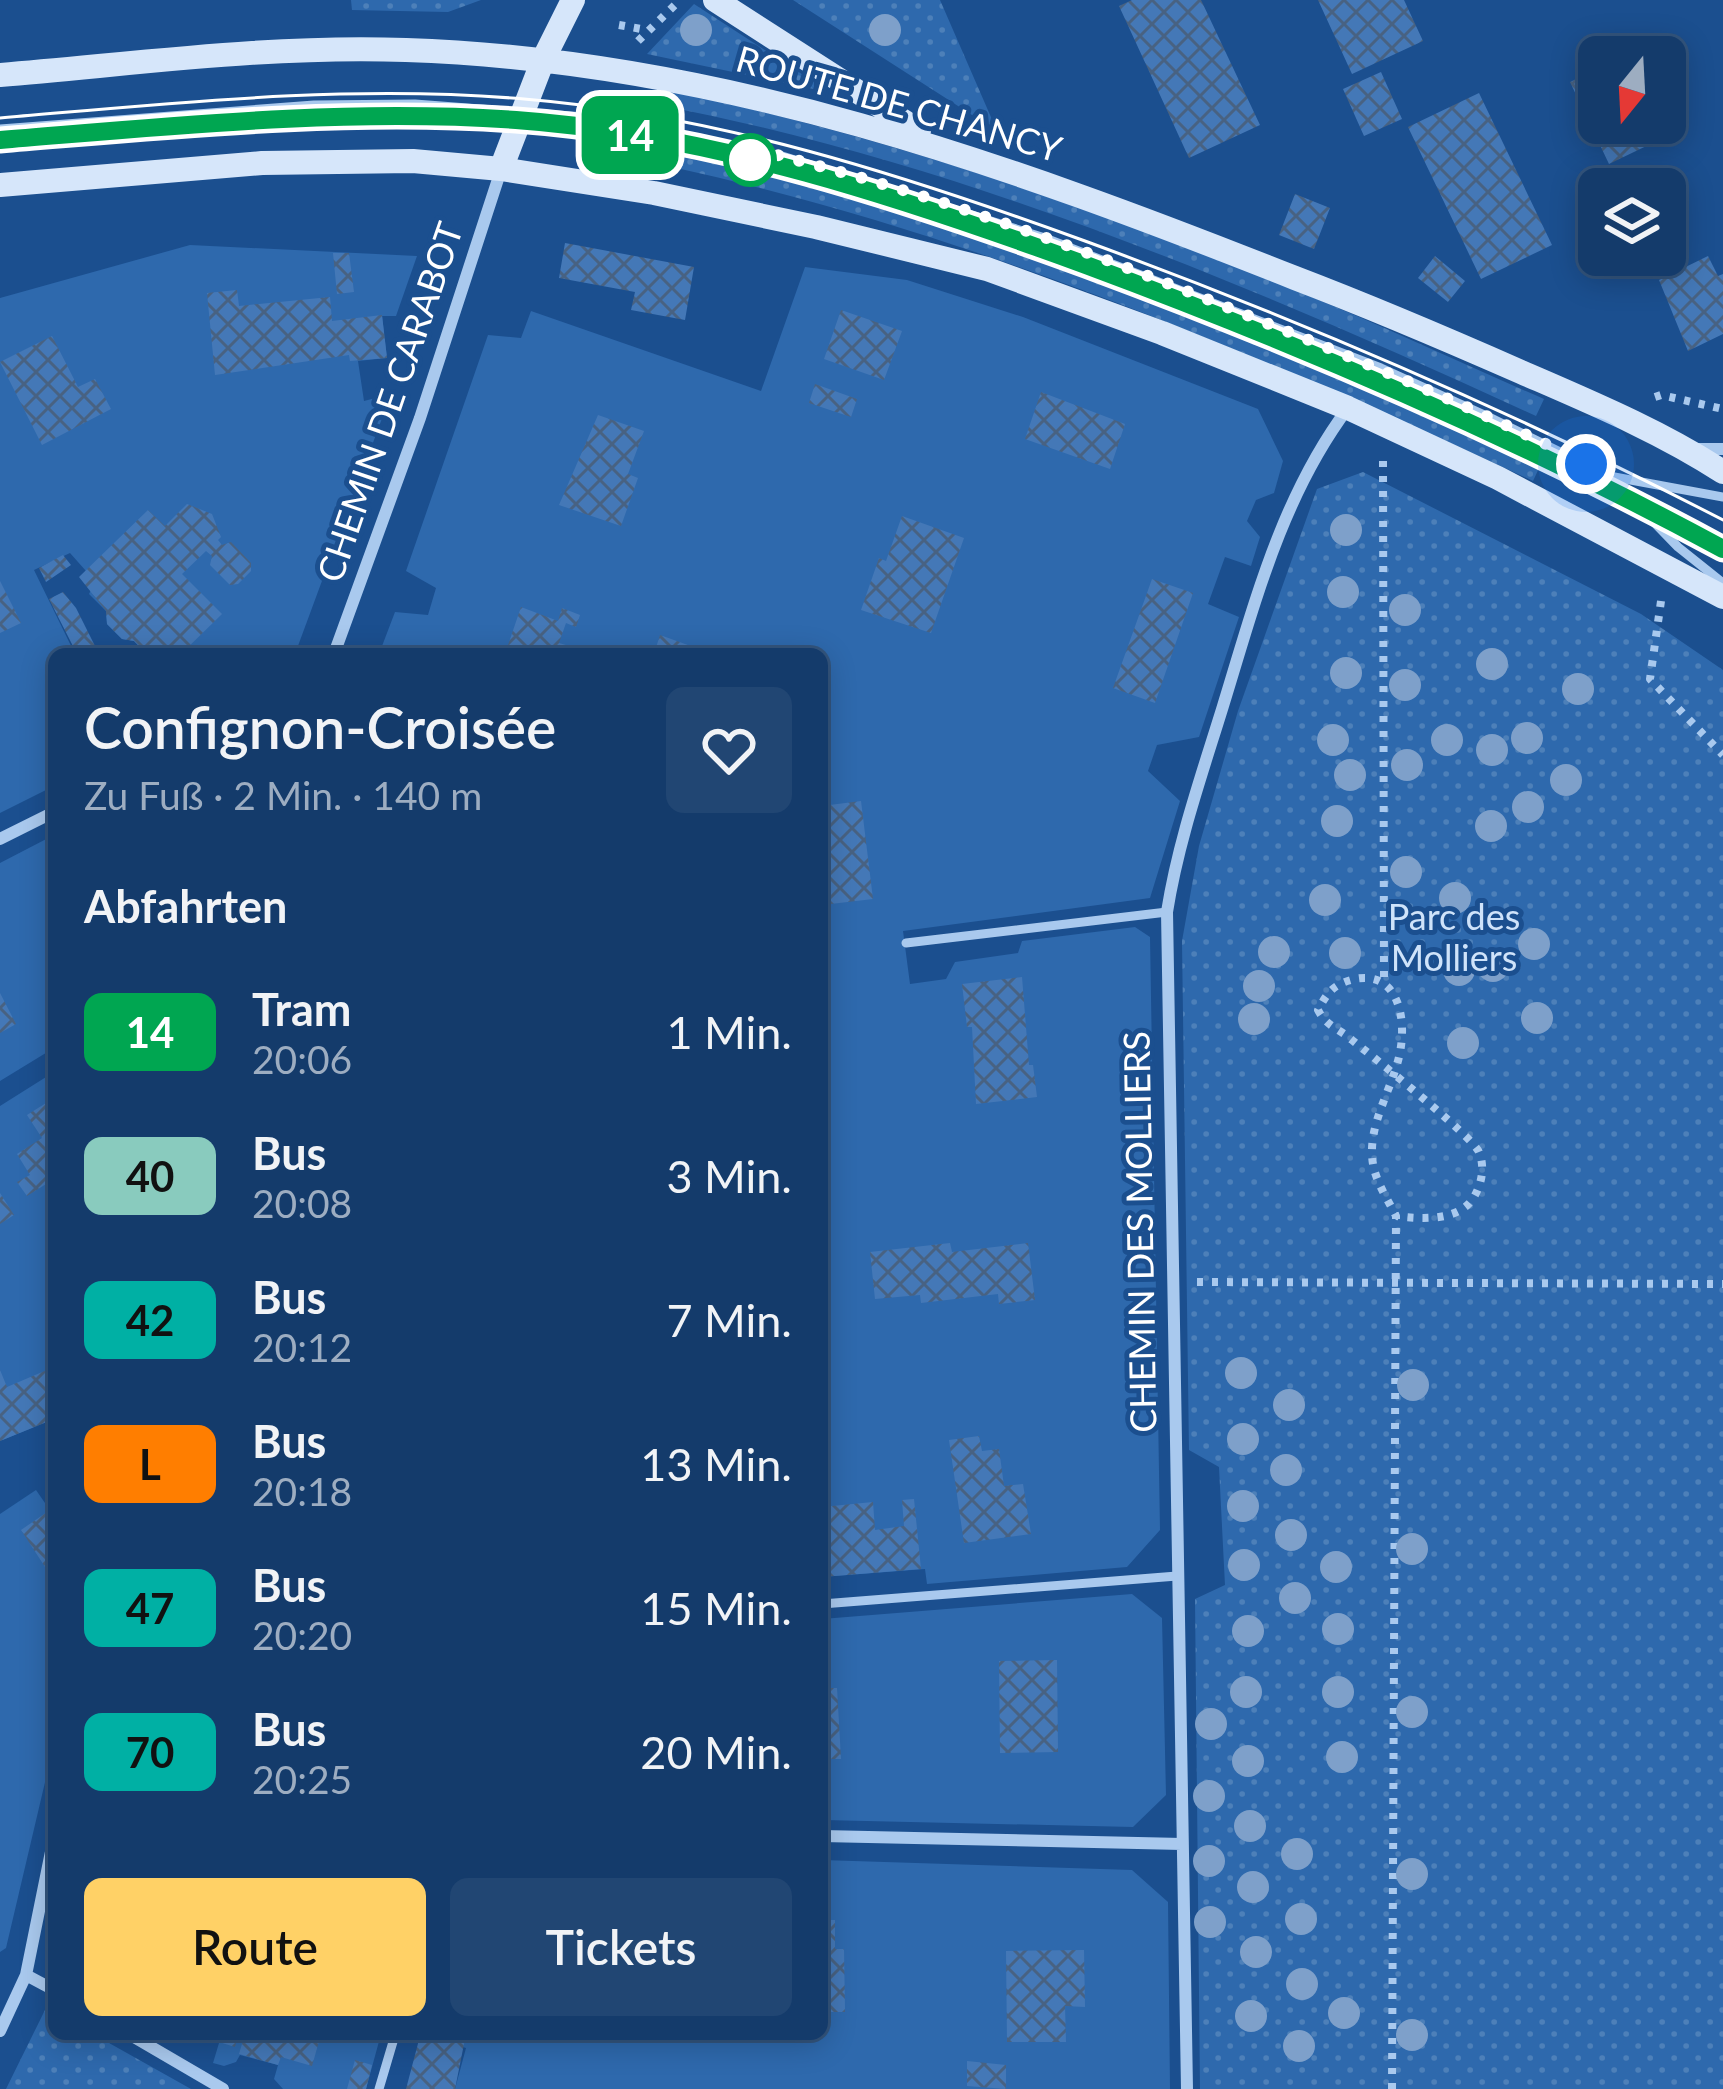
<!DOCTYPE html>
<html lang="de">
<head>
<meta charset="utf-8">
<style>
  :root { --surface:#143b6b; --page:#214673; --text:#f1f3f6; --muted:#9dadc1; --line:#33557e; --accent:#ffd166 }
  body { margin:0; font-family:Lato,sans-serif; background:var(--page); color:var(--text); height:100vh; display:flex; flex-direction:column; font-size:45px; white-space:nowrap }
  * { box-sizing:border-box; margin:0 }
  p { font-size:39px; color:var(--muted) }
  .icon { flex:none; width:66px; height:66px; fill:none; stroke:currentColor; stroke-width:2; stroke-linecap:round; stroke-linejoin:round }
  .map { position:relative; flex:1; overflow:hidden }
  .details { position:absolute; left:48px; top:648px; width:780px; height:1392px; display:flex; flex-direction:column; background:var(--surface); border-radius:18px; box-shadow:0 6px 30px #0003,0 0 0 3px var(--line) }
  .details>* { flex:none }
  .badge { padding:0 24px; border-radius:18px; font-size:42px; line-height:78px }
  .needle { width:78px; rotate:198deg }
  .buttons { position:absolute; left:1578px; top:36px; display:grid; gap:24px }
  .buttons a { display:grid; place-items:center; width:108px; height:108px; border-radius:18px; background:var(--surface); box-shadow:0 6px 30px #0003,0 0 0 3px var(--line); font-size:60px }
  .you { position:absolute; width:60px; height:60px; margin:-30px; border:9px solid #fff; border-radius:50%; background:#1a73e8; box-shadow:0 0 0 18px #1a73e833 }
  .map>.badge { position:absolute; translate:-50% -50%; box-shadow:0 0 0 6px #fff }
  h2 { padding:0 36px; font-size:45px; line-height:108px }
  .round { display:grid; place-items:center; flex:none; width:126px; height:126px; border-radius:18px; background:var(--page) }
  .head { display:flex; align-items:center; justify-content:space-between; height:204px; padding:0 36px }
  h1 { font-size:57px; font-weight:600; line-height:90px }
  .cta { display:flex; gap:24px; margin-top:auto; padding:24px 36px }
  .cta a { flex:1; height:138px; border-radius:18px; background:var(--accent); color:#111; font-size:48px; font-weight:600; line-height:138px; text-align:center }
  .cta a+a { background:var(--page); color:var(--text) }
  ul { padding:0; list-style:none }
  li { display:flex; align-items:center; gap:36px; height:144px; padding:0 36px }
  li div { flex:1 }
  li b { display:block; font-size:45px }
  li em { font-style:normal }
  li .badge { min-width:132px; font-weight:700; text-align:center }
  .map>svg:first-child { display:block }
</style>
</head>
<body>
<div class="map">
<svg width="1723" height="2089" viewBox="0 0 1723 2089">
  <defs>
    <pattern id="grass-dots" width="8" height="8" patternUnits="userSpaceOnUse" patternTransform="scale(3)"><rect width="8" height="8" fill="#2e69ad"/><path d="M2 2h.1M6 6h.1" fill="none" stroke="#4d80b9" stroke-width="1.8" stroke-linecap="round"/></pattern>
    <pattern id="building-cross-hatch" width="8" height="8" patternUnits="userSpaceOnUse" patternTransform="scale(3)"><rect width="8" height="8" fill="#4478b7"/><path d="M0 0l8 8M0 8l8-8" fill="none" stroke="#486282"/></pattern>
  </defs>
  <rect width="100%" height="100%" fill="#1b4f8f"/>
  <path fill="url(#grass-dots)" d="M351,0h130l-33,12 -96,-2z
    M793,0h147l57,131z
    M694,4l120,78v7l-167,-35z
    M661,89c219,45 434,119 641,204 81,33 161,71 242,106l-8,17c-281,-129 -573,-253 -878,-311z
    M676,151c299,68 586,187 864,315l-7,15c-277,-128 -561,-248 -861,-314z
    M1363,472l278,142 82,56v1419h-523l-5,-490 30,-14 -6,-118 -30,-17 -7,-509 17,-95 39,-135 79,-222z
    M46,2008l8,4v22h39l98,55h-185z"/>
  <path fill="#2e69ad" d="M190,245l227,11 -21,60h-14l5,42 -29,3 6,40 27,-7 -96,260h-148l-13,-13 -12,-2 -15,-15 -1,-13 -17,-17 2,-4 -5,-19 -16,-18 -36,17 41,84h-21v132l-54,27v-515z
    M805,267l102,13 116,37 235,92 25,52 -9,32 -18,7 -9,21 13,16 -9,29 -26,-9 -17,47 31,13 -40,120 -42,8 -9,26 32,30 -30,97 -247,33 7,53 36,-5 9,-17 63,-9 4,-12 113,-14 15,10 10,593 -33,37 -200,17 -2,-15 -103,8v-923h-443l16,-42 33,3 8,-27 -30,-17 82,-236 33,3 10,-27 230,80z
    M54,835v213l-54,33v-218z
    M54,1072v347l-54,22v-335z
    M36,1490l18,26v228l-48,204 -6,4v-438z
    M1132,1594l30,24 4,177 -33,32 -310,-7 -1,-201z
    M822,1860l310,10 36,32 2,187h-715l11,-41 -48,-14h404z
    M200,2034h181l-15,55h-83l-9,-10 4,-14 -38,-10 -4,7 -12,4 -11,-3 6,-20z"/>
  <path fill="url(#building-cross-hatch)" d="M1132,0h69l59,125 -71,33 -70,-152z
    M1318,0h86l19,41 -71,33z
    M1599,68v55h57l7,15 -54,26 -39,-82z
    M1381,72l21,47 -38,17 -21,-47z
    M1479,93l73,152 -71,34 -73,-152z
    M1295,194l35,14 -16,41 -35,-14z
    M565,243l129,24 -9,53 -54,-10 4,-18 -76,-14z
    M333,253h16l5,39 -17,2z
    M1435,256l30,25 -17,21 -30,-24z
    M1708,256l10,20 5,-2v60l-35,17 -29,-71z
    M237,290l2,16 91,-9 2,24 50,-6 5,43 -37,3 -1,-6 -134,20 -8,-82z
    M841,310l61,21 -18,49 -60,-21z
    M52,336l26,51 17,-8 16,30 -69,36 -42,-83z
    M815,384l42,15 -6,18 -42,-14z
    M1041,392l84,32 -15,45 -85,-30z
    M598,415l46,16 -16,43 10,4 -17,48 -62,-21z
    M187,504l25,10 9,23 -3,3 4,5 9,-3 20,21v8l-13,13 -8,1 -20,-20 2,-9 -6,-5 -24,23 40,40 -41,40h-34l-13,-13 -12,-2 -15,-15 -1,-13 -27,-34 69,-67 17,16z
    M902,516l62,22 -33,95 -70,-23 18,-52 7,3z
    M63,555l8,10 -25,17 -7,-14z
    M1152,579l41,14 -38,110 -42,-15z
    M0,581l21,42 -21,10z
    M63,592l13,16 23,46h-22l-28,-55z
    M521,607l37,14 4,-13 18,7 -4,12 -10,-4 -7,20 10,3 -3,8h-61z
    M660,635l50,18v1h-56z
    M861,801l12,98 -51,6v-99z
    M1022,977l7,88h4l4,32 -61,7 -4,-77h-5l-5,-43z
    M0,993l16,31 -16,9z
    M54,1098v81l-27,17 -10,-14 13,-7 -13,-21 25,-16 -15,-23z
    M0,1193l14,22 -14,9z
    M950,1243l2,9 76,-9 7,57 -36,4 -1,-10 -77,9 -1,-8 -45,4 -5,-47z
    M54,1367v52l-54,22v-71l7,17z
    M979,1436l3,15 17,-2 5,37 19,-2 8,50 -67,9 -15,-103z
    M914,1499l7,70 -99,8v-70l51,-5 2,28 29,-4 -2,-26z
    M50,1510l4,6v54l-5,3 -28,-43z
    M822,1660h6v28h9l4,71h-19z
    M1057,1660l1,92 -58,1 -1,-92z
    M822,1920h13v29h9l1,63h-23z
    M1084,1950l1,57 -20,-1 1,36h-59l-1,-91z
    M194,2034h44l-3,13z
    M245,2034h76l-9,32 -31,-9 -3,8 -39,-11z
    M426,2034h40l-11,55h-49l14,-53z
    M355,2060l17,5 -6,24h-19z
    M967,2061l39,4v24l-39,-3z"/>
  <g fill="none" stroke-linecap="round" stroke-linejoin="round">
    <path stroke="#a9c9ee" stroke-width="8" stroke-dasharray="6 9" stroke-linecap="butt" d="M619,25l28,5
      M638,41l42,-41
      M1655,397l6,-2 62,14
      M1383,461l1,520
      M1661,601l-11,78 73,76
      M1197,1282l526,2
      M1392,2089l4,-873c-8,-16 -20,-34 -23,-52 -7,-41 23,-79 28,-118 5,-35 -7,-78 -50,-66 -18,5 -24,13 -33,30 8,16 20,18 34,30 20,16 120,96 127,112 6,15 3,31 -5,45 -15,25 -53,22 -78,19"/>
    <path stroke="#a9c9ee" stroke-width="9" d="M0,129l314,-24 101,-1 169,13 198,39 263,82 336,130 108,49 120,59 69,71 45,36
      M1609,476l114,21
      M906,943l261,-31
      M822,1604l355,-28
      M379,2089l16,-54"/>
    <path stroke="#a9c9ee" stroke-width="12" d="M1694,449h29
      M334,654l86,-236 81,-248
      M0,839l54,-27
      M822,1836l360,8
      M26,1975l28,15
      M0,2031l26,-56 28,-138
      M129,2034l94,55
      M1187,2089l-20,-1177c11,-70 35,-138 56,-206 32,-104 59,-210 125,-298"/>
    <path stroke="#d6e6fa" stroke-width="24" d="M715,0l204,131
      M0,75c134,-11 271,-30 406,-25 312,10 602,114 889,228 76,29 151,61 226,94 69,30 139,59 202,100
      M501,169l42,-109 30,-60
      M0,185l262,-22 151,-2 88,8 153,24 162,34 171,42 175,64 186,75 150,70 225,119"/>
    <path stroke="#fff" stroke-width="3" d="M0,118c175,-15 349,-34 524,-19 193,16 380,76 561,142 218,80 431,172 638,279
      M0,140c172,-14 343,-33 516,-20 199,15 393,80 578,148 216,81 426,172 629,281"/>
  </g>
  <g fill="#7ea0ca">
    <circle cx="696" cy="30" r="16"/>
    <circle cx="885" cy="30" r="16"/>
    <circle cx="1346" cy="530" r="16"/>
    <circle cx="1343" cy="592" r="16"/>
    <circle cx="1405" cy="610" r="16"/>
    <circle cx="1492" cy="664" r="16"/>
    <circle cx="1346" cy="673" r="16"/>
    <circle cx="1405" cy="685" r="16"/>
    <circle cx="1578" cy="689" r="16"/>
    <circle cx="1527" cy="738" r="16"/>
    <circle cx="1333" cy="740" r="16"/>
    <circle cx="1447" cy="740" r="16"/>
    <circle cx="1492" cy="750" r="16"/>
    <circle cx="1407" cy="765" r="16"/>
    <circle cx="1350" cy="775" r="16"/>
    <circle cx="1566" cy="780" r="16"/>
    <circle cx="1528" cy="807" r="16"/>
    <circle cx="1337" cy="821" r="16"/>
    <circle cx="1491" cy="826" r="16"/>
    <circle cx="1406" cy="872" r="16"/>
    <circle cx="1455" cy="898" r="16"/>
    <circle cx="1325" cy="900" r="16"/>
    <circle cx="1534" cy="944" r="16"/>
    <circle cx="1274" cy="952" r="16"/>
    <circle cx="1345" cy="953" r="16"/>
    <circle cx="1493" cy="966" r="16"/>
    <circle cx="1459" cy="970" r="16"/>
    <circle cx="1259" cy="986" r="16"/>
    <circle cx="1537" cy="1018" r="16"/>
    <circle cx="1254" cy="1019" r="16"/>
    <circle cx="1463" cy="1043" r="16"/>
    <circle cx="1241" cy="1373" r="16"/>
    <circle cx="1413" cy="1385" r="16"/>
    <circle cx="1289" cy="1405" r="16"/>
    <circle cx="1243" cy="1439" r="16"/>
    <circle cx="1286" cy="1470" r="16"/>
    <circle cx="1243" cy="1506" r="16"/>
    <circle cx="1291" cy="1535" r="16"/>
    <circle cx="1412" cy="1549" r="16"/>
    <circle cx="1244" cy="1565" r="16"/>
    <circle cx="1336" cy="1567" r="16"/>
    <circle cx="1295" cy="1598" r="16"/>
    <circle cx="1338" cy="1629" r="16"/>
    <circle cx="1248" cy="1631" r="16"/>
    <circle cx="1246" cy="1692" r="16"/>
    <circle cx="1338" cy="1692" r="16"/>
    <circle cx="1412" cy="1712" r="16"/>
    <circle cx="1211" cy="1724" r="16"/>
    <circle cx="1342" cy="1757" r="16"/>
    <circle cx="1248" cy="1761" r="16"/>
    <circle cx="1209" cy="1796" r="16"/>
    <circle cx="1250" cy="1826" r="16"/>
    <circle cx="1297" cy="1854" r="16"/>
    <circle cx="1209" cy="1861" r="16"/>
    <circle cx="1412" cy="1874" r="16"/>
    <circle cx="1253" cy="1887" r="16"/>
    <circle cx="1301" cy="1919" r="16"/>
    <circle cx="1210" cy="1922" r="16"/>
    <circle cx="1256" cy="1952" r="16"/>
    <circle cx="1302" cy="1984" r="16"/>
    <circle cx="1344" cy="2013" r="16"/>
    <circle cx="1251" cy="2016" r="16"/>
    <circle cx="1412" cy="2035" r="16"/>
    <circle cx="1299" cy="2046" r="16"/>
  </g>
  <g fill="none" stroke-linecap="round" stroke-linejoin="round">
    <defs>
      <path id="line" d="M0,140c172,-14 343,-32 516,-20 195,14 387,78 570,145 218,81 432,173 637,284"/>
    </defs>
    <use href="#line" stroke="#fff" stroke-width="27"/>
    <use href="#line" stroke="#00a651" stroke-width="18"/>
    <path stroke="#fff" stroke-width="12" stroke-dasharray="0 21.6" d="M750,160l-2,-12c166,39 328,98 486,162 120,48 238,96 352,154"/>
  </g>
  <circle fill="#fff" stroke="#00a651" stroke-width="6" cx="750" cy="160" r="24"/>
  <g text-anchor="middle" stroke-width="10" stroke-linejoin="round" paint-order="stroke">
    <g font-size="36" fill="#fff" stroke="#1b4f8f">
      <text transform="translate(899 104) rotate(16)" y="13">ROUTE DE CHANCY</text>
      <text transform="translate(390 402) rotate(-71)" y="13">CHEMIN DE CARABOT</text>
      <text transform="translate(1140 1232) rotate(-91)" y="13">CHEMIN DES MOLLIERS</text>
    </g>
    <g font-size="36" fill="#cfe3fa" stroke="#1b4f8f">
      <text x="1454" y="930">Parc des<tspan x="1454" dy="41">Molliers</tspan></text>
    </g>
  </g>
</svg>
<div class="buttons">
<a><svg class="needle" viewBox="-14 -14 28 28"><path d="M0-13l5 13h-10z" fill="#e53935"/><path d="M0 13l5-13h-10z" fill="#9dadc1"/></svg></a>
<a><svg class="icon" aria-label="layers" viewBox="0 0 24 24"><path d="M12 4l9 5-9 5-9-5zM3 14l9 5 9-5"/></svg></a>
</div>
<div class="you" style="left:1586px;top:464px"></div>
<b class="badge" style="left:630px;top:135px;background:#00a651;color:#fff">14</b>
<section class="details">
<div class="head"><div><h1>Confignon-Croisée</h1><p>Zu Fuß · 2 Min. · 140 m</p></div><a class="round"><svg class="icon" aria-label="heart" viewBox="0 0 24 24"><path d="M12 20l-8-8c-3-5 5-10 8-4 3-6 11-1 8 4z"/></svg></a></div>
<h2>Abfahrten</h2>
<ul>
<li><span class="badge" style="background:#00a651;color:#fff">14</span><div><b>Tram</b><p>20:06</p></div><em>1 Min.</em></li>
<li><span class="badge" style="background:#89cbbe;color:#111">40</span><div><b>Bus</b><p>20:08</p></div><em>3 Min.</em></li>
<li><span class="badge" style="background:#00b0a4;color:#111">42</span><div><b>Bus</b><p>20:12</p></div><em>7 Min.</em></li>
<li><span class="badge" style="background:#ff7e00;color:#111">L</span><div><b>Bus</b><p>20:18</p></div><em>13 Min.</em></li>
<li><span class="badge" style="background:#00b0a4;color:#111">47</span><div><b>Bus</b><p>20:20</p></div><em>15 Min.</em></li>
<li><span class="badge" style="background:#00b0a4;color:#111">70</span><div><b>Bus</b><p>20:25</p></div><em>20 Min.</em></li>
</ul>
<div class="cta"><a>Route</a><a>Tickets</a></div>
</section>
</div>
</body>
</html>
